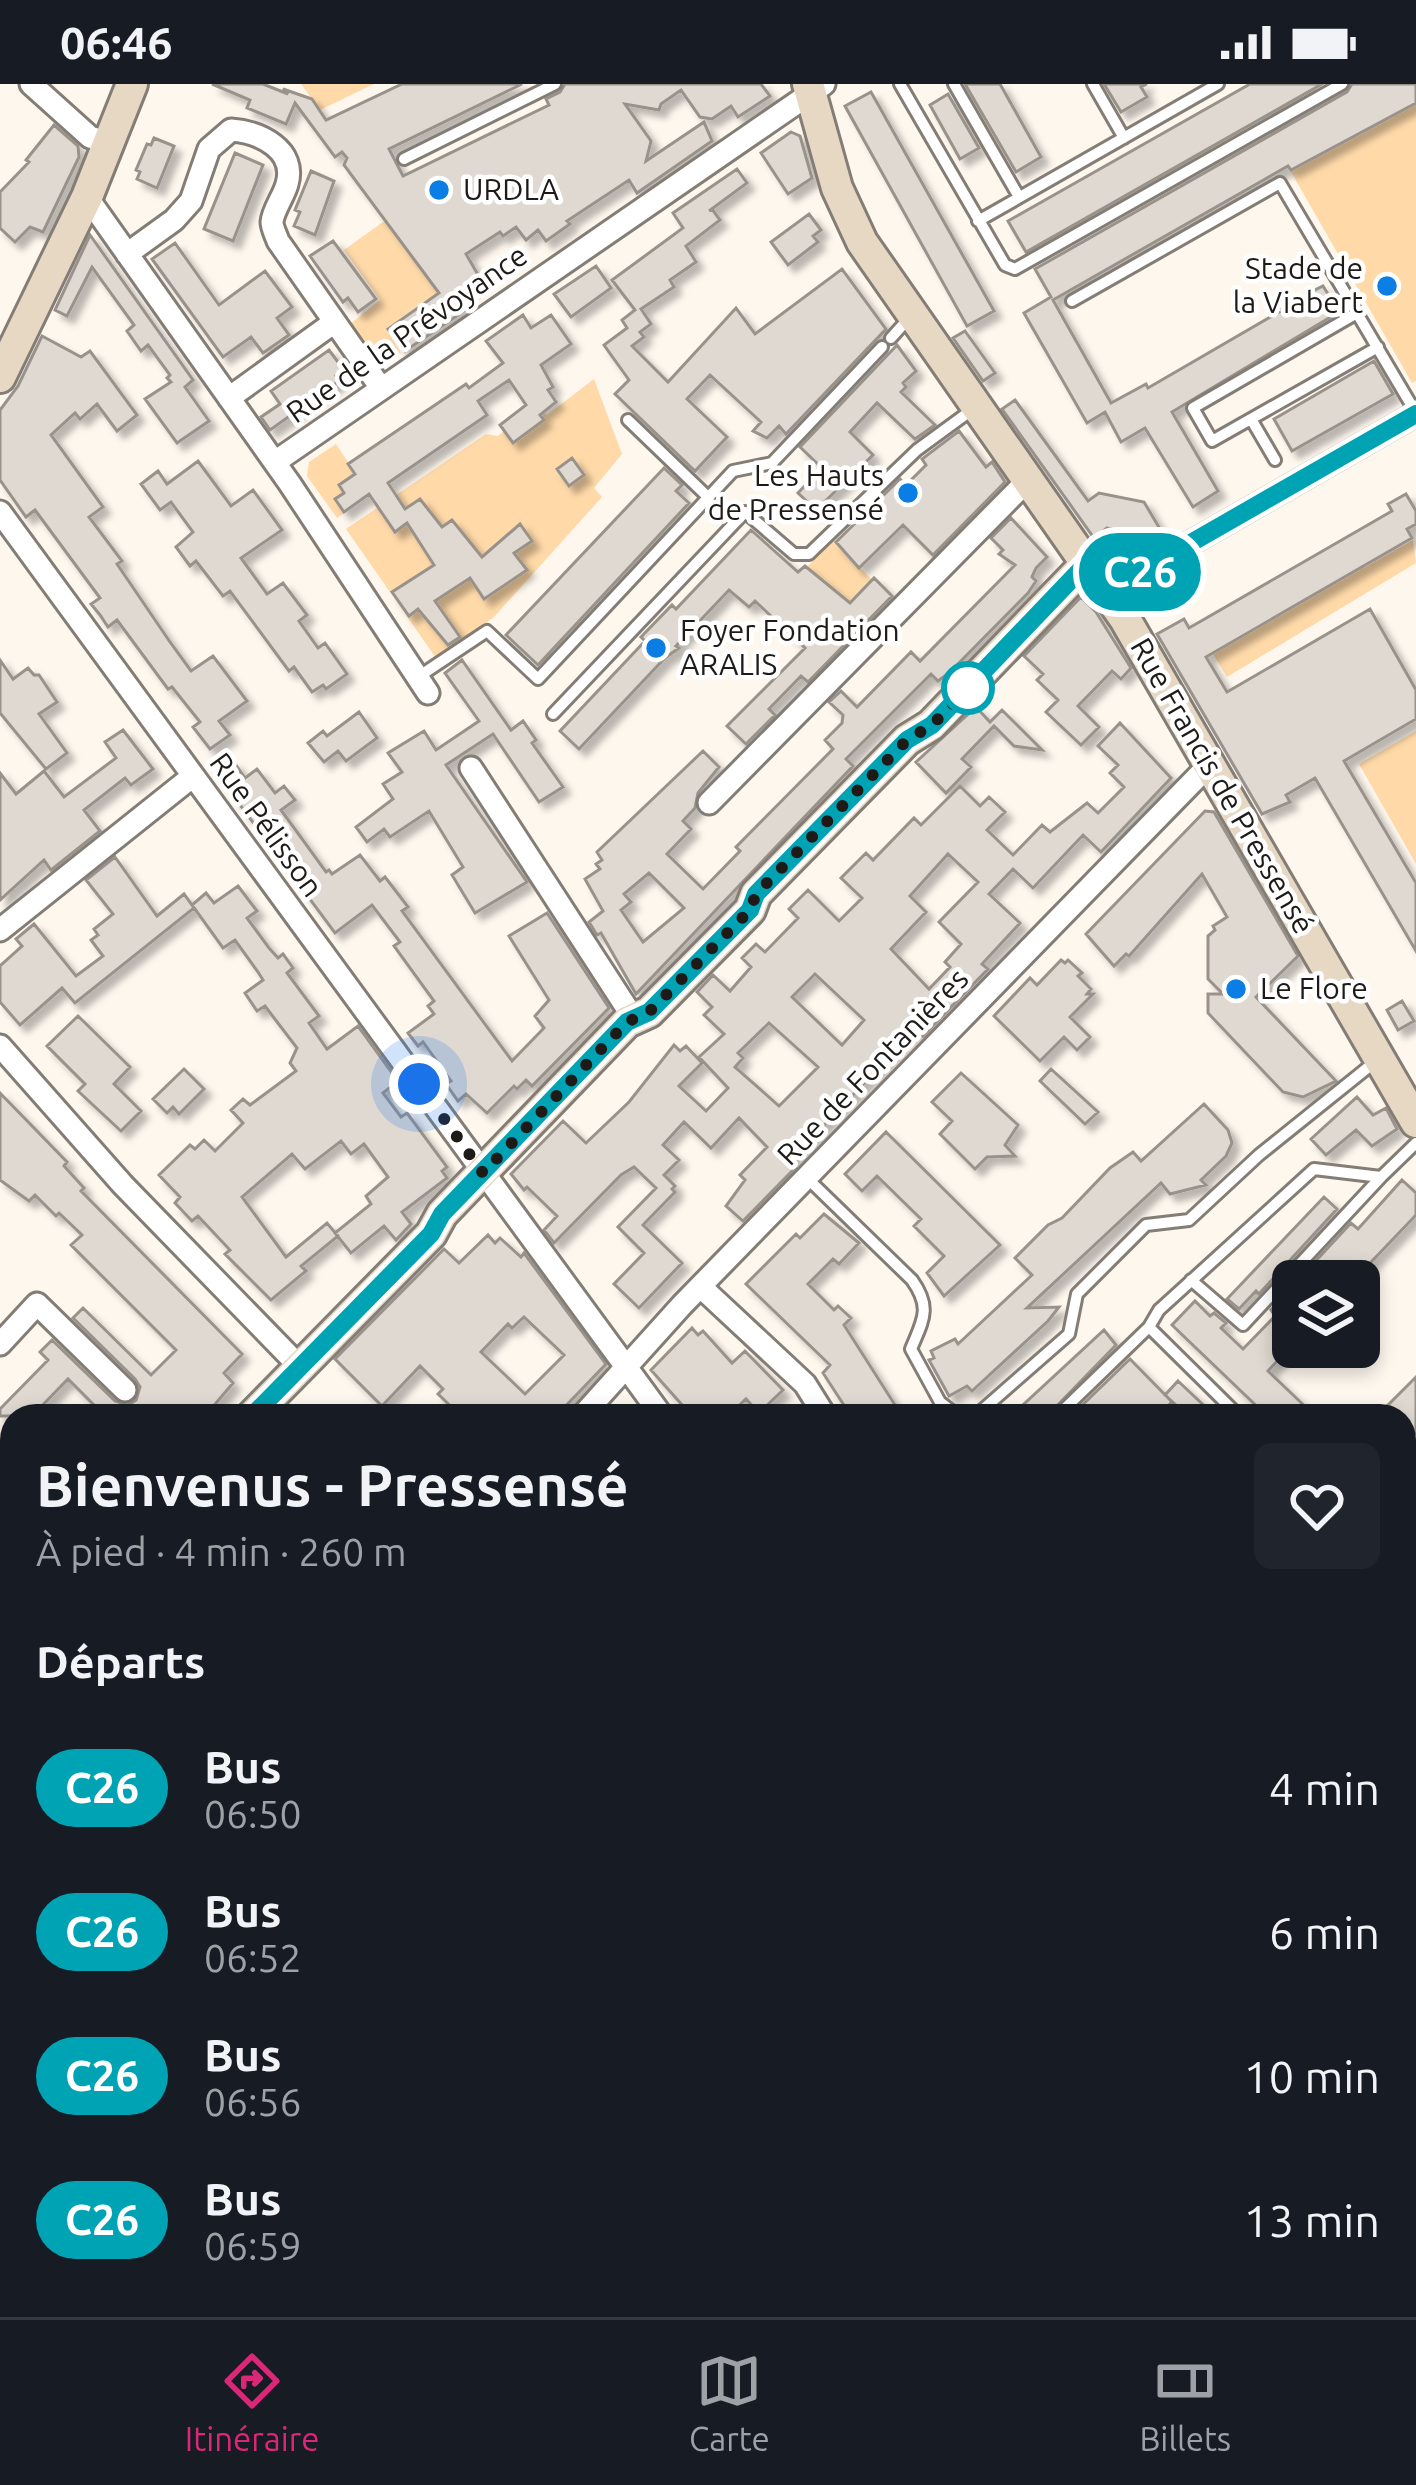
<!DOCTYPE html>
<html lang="fr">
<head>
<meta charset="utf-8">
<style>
  :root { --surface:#171b24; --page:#20242c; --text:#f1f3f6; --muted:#9ea1a6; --line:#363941; --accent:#db2777 }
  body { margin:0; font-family:Ubuntu,sans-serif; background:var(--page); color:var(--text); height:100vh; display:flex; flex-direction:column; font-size:45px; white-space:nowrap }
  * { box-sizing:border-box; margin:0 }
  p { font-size:39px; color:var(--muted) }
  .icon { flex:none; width:66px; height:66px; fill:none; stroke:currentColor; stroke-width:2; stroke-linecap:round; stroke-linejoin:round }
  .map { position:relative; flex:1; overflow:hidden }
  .drawer { position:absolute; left:0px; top:1320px; width:1416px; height:915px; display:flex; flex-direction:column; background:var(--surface); border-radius:36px 36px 0 0; box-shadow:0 6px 18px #0003 }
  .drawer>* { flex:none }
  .badge { padding:0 24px; border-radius:39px; font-size:42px; line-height:78px }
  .tools { position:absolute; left:1272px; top:1176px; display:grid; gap:24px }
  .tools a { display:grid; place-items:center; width:108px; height:108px; border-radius:18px; background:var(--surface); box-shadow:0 6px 18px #0003; font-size:60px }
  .you { position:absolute; width:60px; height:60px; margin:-30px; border:9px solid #fff; border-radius:50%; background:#1a73e8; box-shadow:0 0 0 18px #1a73e833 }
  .map>.badge { position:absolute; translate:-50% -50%; box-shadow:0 0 0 6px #fff }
  h2 { padding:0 36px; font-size:45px; line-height:108px }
  .round { display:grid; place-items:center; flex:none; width:126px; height:126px; border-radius:18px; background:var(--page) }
  .summary { display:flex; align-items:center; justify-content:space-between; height:204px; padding:0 36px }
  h1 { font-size:57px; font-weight:700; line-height:90px }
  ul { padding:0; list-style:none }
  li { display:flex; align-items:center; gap:36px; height:144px; padding:0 36px }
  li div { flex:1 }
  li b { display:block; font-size:45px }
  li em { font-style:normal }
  li .badge { min-width:132px; font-weight:700; text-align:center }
  .status { display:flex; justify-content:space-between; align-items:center; height:84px; padding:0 60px; background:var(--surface); direction:ltr }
  .status svg { height:33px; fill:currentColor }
  .menu { display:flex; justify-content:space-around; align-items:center; height:168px; border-top:3px solid var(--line); background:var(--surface); font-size:33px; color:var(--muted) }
  .menu a { display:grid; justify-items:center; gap:6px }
  .menu .selected { color:var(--accent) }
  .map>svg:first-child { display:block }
</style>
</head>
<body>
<div class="status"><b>06:46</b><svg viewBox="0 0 49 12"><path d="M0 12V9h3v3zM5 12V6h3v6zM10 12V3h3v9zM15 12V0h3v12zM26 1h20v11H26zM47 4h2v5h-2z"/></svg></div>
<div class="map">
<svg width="1416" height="2233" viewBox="0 0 1416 2233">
  <defs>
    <filter id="shadow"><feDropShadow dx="7" dy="7" stdDeviation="3" flood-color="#0004"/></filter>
  </defs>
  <rect width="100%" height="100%" fill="#fef7ee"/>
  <path fill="#ffd9a8" d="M301,0h73l-54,26z
    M1416,0v297l-4,2 -133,-232z
    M394,130l70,97 -21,13 -19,-23 -38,28 15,24 -21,15 -31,-43 31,-25 -36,-50z
    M594,295l28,75 -28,34 8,9 -108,120 -58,41 -90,-129 140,-95 12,2 36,-31 13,10z
    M336,360l34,51 -33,23 -30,-42 2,-14z
    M834,456l38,40 -22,24 -43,-37z
    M1413,456l3,23 -189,114 -14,-23 48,-28 -1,-4 13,-7 3,3 30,-18 -1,-3 45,-22v-4l12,-7 3,3z
    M1416,647v133l-57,-100z
    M1416,1937v75l-12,-14v-52z"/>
  <path fill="#dfd9d1" stroke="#99928b" stroke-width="3" fill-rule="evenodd" filter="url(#shadow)" d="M212,0h51l25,10 -5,-5 29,10 14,21 76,-36h120l-133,65 14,27 146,-71 -3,-6 14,-7 5,-8h196l9,12 -32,21 -7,-11 -19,13 -12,-2 -19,-27 -20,14 -2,6 -34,-6 26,37 -5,20 58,-39 8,19 -75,52 -8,-13 -62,41 3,3 -24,17 -8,-11 -12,10 -10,-13 -13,9 -3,-4 -34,22 15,26 -27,18 10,13 -59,40 -17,-22 51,-36 -95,-128 3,-7 -5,-6 -7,5 -40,-54 -9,21 -39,-16 3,-8z
    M965,0h35l41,73 -25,15z
    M1104,0h43l-6,3 6,10 -26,15z
    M1250,0h72l-296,168 -18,-31z
    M1352,0h64v19l-125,67 -3,-4 -235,134 58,103 35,-19 2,4 131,-76 -2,-3 46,-23 16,26 -167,100 46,79 -25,16 -48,-79 -24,14 -16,-30 -18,11 -63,-110 27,-16 -16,-28 312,-177z
    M871,8l123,219 -27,15 -122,-220z
    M948,10l31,54 -19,11 -30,-54z
    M54,41l24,21 1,11 -36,75 -13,-5 -15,15 -15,-14v-36l29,-30 -3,-2z
    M791,48l9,4 12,42 -24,16 -27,-41z
    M154,54l20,8 -17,42 -20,-9 3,-7 -4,-2 11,-26 4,1z
    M235,69l28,12 -30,76 -29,-12z
    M737,85l10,14 -38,28 3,-2 8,11 -34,26 10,16 -26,18 4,7 -33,22 10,15 -11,8 4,5 -12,9 36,36 68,-74 19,26 87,-65 44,60 -100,105 -7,-8 -12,12 -14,-7 8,-9 -51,-47 -23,24 40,38 -32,34 -80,-77 14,-14 -25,-35 23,-17 -5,-8 13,-10 -23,-30 71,-52 -10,-15z
    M311,87l23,10 -19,54 -21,-9 6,-14 -5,-2z
    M809,130l12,16 -8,6 5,6 -30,23 -17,-23z
    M90,151l103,145 -8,7 24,34 -32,22 -32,-44 26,-17 -4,-4 3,-3 -22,-30 -7,6 -14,-20 7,-6 -42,-58 -25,49 -12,-6z
    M333,157l43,58 -18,13 -10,-14 -5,4 -33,-46z
    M175,159l44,62 46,-34 27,36 -15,11 12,17 -26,18 -12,-16 -28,20 -71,-98z
    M596,182l15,22 -40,29 -17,-23z
    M523,231l8,13 20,-13 20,29 -30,21 12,22 -5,3 8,12 -16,13 4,5 -31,23 -13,-18 26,-20 -17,-25 -31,21 9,14 -99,68 17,26 15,-10 22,28 10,-7 30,37 38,-33 12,17 -18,12 13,17 -43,29 -14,-21 -35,23 25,36 -12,8 -30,-36 -9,7 -17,-24 42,-27 -27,-42 -12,9 -26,-38 -25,18 -9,-13 9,-6 -5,-8 16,-11 -7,-10 118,-80 3,4 34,-25 -17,-22z
    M965,247l30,42 -12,8 -30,-43z
    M42,252l39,21 9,-6 47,64 -20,16 -20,-27 -17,15 -5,-6 -24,22 52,72 -14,10 33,44 -5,3 53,78 21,29 22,-15 34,45 -28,20 11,14 -20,14 -17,-22 7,-5 -28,-35 -4,2 -51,-69 -9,7 -8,-12 -9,-11 9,-6 -65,-88 -9,7 -26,-37v-70l18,-24z
    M897,261l19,26 -13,12 3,4 -5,5 34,33 -20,14 -38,-36 -27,29 23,23 -57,55 -18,-17 24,-25 -22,-21z
    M329,266l15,20 -8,6 3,5 -69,49 -9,-13 19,-13 -9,-13z
    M1374,277l19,33 -101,57 -18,-32z
    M1015,316l73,101 11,-8 45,9 16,27 -30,17 -8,-14 -15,-4 -13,10 -92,-129z
    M959,347l27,36 6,-5 13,20 -72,73 -30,-30 -44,43 -23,-26 64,-63 6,6 20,-20 -4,-6z
    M572,374l12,17 -15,11 -12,-17z
    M198,377l33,45 22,-16 29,40 -41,28 26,36 16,-11 24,32 -8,6 19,27 7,-5 22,31 -21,15 -3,-4 -11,7 -18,-25 -5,4 -59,-80 -7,5 -27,-35 -6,5 -14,-19 17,-15 -22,-30 -11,8 -19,-26 17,-13 9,13z
    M664,384l18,17 -6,6 13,12 -151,162 -32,-30z
    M1406,410l10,17v13l-9,5 5,9 -206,119 21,35 143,-83 46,81v29l-72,42 72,122v68l-101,-173 -29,17 4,7 -28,12 -105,-180 27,-15 5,9 203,-117 -4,-7z
    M1011,434l36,39 -11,11 -4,9 4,4 -8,12 -78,79 -12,9 -7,-7 -85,85 7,7 -217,228 -35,-61 -4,2 -8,-13 14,-11 -18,-32 15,-10 -4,-5 6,-4 -5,-8 106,-101 16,16 -21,26 -3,15 -12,13 8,8 -24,25 36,35 37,-38 -4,-4 97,-98 -8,-9 17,-17 1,-8 -14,-13 12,-11 16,16 54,-55 9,9 95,-96 -16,-11 4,-4 -12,-12zM649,789l35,35 -41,34 -22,-32 10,-8 -7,-8z
    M751,446l47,42 7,-6 45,37 24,-25 18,18 -84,86 -7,-6 -32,33 6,6 -29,29 -19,-18 78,-78 -50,-47 -6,6 -20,-17 -53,56 3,2 -14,10 -86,91 -19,-18 85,-90 -4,-4 31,-32 4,4z
    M1081,513l15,15 35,56 -10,11 -9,-8 -34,35 21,21 -18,18 -35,-33 12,-12 -21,-20 6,-6 -19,-18z
    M0,576l13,19 15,-11 6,7h5l18,27 -18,12 28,39 -21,16 -46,-56z
    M462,576l49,70 12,-9 13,19 -4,3 31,44 -24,15 -46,-68 -47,31 81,117 -52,31 -23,-38 11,-8 -34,-56 -39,26 -6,-8 -17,13 -11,-15 37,-28 -10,-15 19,-12 -14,-19 36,-22 12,19 43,-29 -34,-48z
    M976,623l14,15 12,-12 40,40 -28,-4 -20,-20 -32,33 9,8 -25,26 -30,-31z
    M359,628l18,26 -31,23 -8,-10 -14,11 -16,-19 15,-12 4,5z
    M1120,639l51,55 -70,74 -18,-17 -50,53 -20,-19 -24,25 31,29 -38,41 6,5 -65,67 -7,-7 -127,133 6,6 -52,53 -17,-15 19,-26 -5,-5 27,-28 -28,-29 -28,30 -27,-26 -21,23 16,15 -15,15 11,11 -3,3 3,3 -32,33 39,38 -43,45 -25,-24 30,-31 -26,-26 38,-39 -22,-21 -13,8 -67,68 -10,-13 13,-14 -30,-29 -3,3 -13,-16 52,-53 23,22 43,-41 45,-57 6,6 6,-5 16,17 -23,23 27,25 22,-23 -29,-31 25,-23 -20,-19 8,-8 -15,-15 16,-17 17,16 21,-24 -9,-9 14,-14 9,8 33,-34 -9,-9 19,-19 31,31 23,-23 -21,-20 25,-25 7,7 41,-42 7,7 39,-39 20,20 9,-9 16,15 -18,18 26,25 29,-30 8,7 37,-29 11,10 26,-26 -14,-14 8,-8 -20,-19zM948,770l30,28 -39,40 22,22 -16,18 5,5 -21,22 -38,-40 35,-37 -16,-16zM815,890l49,46 -22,25 -50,-48zM769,939l49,44 -39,39 -44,-39 8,-9 -5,-5z
    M123,646l30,39 -22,16 -6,-7 -41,32 16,21 -49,39 -7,-10 -44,40v-127l16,21 28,-23 20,26 52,-39 -11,-16z
    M234,678l11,16 12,-9 18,24 9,-7 11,14 -14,10 45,62 3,-2 3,4 28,-19 20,26 5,-4 23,30 -6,4 110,150 32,-33 -9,-12 14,-16 -40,-64 38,-23 62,95 -77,78 -6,-6 -9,9 -3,-3 -27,27 -21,-19 -8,7 -12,-17 5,-3 -28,-39 -5,4 -10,-13 26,-19 -6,-8 6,-5 -40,-55 6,-4 -28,-37 -37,28 -118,-159z
    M1205,727l9,1 84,144 -42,41 80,84 -33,16 -20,-5 -75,-79v-19h15l-15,-15v-43l7,-6 -2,-4 14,-9 -25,-43 -73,82 -3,-2 -12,12 -28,-32z
    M115,773l42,59 27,-22 10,14 -119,95 -13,-15 -42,37 -20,-23v-36l22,-20 -6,-7 18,-15 42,52 27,-20 -12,-16 7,-5 -4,-6 19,-15 -27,-34z
    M238,802l19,25 -10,7 22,30 9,10 5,-4 10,14 -6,5 32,43 -10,7 18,26 31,-23 40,55 -15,12 18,24 6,-4 40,54 -5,4 5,7 -45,34 9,12 -15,16 -12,-14 -33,27 -16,-20 36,-29 -5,-8 22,-19 -24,-33 -13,10 -10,-13 -36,28 -13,-15 -50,43 44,60 41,-34 11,13 -37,30 5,5 -35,29 -46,-46 5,-4 -32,-34 -6,5 -17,-18 5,-6 -21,-22 31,-30 5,4 9,-9 11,11 28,-28 -12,-13 12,-11 7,6 46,-34 -6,-8 7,-15 -32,-42 -8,5 -12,-18 18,-13 -5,-8 -23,-32 -12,8 -31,-43 14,-12 8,10z
    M1061,876l4,3 3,-3 14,13 -4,3 13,13 -4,5h6l-23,23 20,20 -13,13 -13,-13 -24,24 -46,-45 36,-38 7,7z
    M1402,917l12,20 -16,9 -11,-20z
    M78,932l52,51 -16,17 27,27 -20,20 -43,-40 7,-7 -38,-38z
    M184,985l20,20 -25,25 -6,-7 -6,6 -14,-14z
    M1051,985l47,43 -13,12 -45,-43z
    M961,989l57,52 -13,20 10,11 -28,1 -12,12 -35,-35 12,-13 -20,-19z
    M0,1009l67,69 -3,4 20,22 -3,3 161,163 -18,19 9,10 -28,33h-100l-37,-37 -36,37h-32v-7l48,-49 -8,-8 12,-12 63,61 13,4 8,-5 4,-13 -5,-8 -62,-61 10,-10 68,67 25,-25 -105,-105 11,-10 -23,-22 -3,3 -21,-21 -6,6 -29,-21z
    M1357,1013l16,18 13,-7 11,21 -25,17 -16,-16 -30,25 -15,-16z
    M1204,1020l24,26 4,13 -6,13 -25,24 5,5 -36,9 -9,-11 -134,125 32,-1 -11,14 -76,70 -5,-5 -18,10 -20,-36 5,-2 -3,-7 24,-12 3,5 74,-69 -17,-17 33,-33 14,-7 48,-50 23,-16 8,9z
    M886,1048l114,113 -56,51 -17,-23 17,-17 -30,-30 7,-7 -44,-43 -15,15 -17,-17z
    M1402,1096l14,13v22l-63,66h-56l54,-58 7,6z
    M1324,1113l13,12 -78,85 -3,-3 -17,18 -12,-10z
    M824,1130l35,29 -20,21 -6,-5 -25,25 26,26 4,-4 13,12 -7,7 58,91h-51l-28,-43 7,-8 -84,-81 50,-50 4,4z
    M488,1151l7,8 5,-5 21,19 3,-4 82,111 -50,52h-95l-23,-22 5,-5 -23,-23 -38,40 -47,-47 109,-110 15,14zM524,1233l40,38 -39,39 -44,-42 27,-28 4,4z
    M1293,1202v58l-25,27 47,45h-48l-95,-91 23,-24 15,15 4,-3 12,10 -5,5 22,21 32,-33 -4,-6z
    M692,1244l6,7 5,-4 29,32 13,-12 38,39 -24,23 -13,-14 -18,17h-36l-41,-46z
    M1104,1246l12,15 -69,71h-36z
    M1130,1275l42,43 -15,14h-86z
    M1416,1293v56l-12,-17 -16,-11z
    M1178,1297l37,35h-27l-23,-21z
    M1404,2213l12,14v6h-35l10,-10h13z"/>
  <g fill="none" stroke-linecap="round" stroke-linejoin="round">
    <defs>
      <path id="lane" d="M900,0l105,181 10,4 327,-185
        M954,0l65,113
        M1093,0l31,54
        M404,75l151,-75
        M978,137l240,-137
        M1072,217l208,-118 136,230
        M1357,229l-164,95 19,33 166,-94
        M891,254l18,-20
        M1251,335l24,41
        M628,336l81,78
        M418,593l69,-46 51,48 195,-208 39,-8 110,-116
        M553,630l192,-202 49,42h15l108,-104 56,-41
        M807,1094l105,102c20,28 11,40 -1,69l29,53 14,11 26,-1 89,-78 8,-40 69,-69 43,-5 70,-65 117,-94
        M1191,1196l52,45 138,-148
        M1149,1243l90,89
        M1057,1332l92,-89 10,-17 155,-141 67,8 35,-34
        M1404,1389l12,-12
        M191,2223l11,10
        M431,2223l13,10"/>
      <path id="street" d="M31,0l59,53 19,6
        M87,113l203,287 138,209
        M127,170l47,-34 17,-19 18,-52 22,-19c29,2 66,20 56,54 -3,12 -14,26 -15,38 0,6 4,13 6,19l103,147
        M229,314l104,-75
        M275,378l549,-378
        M0,428l662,904
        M1107,507l309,-177
        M471,684l163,251
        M709,719l318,-322
        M0,846l193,-154
        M0,962l123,139 177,182
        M701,1203l104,97 20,32
        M0,1260l37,-40 88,86
        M582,1332l100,-111 528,-541
        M1404,1564l12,-10
        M1404,1633l12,16
        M0,1736l12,9
        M1404,1931l12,-9
        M0,1956l12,-15
        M1404,2033l12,14
        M1404,2150l12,-8
        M674,2223l13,10
        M1012,2223l10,10
        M137,2233l9,-10
        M755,2233l9,-10
        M1050,2233l11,-10
        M1308,2233l11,-10"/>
      <path id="secondary" d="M808,0l29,104 25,54 263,377 291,503
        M0,293l87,-180 45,-113
        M252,1332l179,-182 11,-20 185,-192 22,-10 101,-102 6,-16 151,-154 24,-15 156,-162
        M0,1583l12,-12"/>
    </defs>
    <use href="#lane" stroke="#837d75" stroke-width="16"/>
    <use href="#street" stroke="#837d75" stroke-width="27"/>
    <use href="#secondary" stroke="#837d75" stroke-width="36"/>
    <use href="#lane" stroke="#fff" stroke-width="10"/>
    <use href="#street" stroke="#fff" stroke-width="21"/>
    <use href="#secondary" stroke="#e7d8c4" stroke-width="30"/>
    <path stroke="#85807b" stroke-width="3" d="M1404,2136l12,-11
      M1298,2233l11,-10"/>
  </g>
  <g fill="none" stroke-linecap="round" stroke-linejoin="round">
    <defs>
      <path id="line" d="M252,1332l179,-182 11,-20 185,-192 22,-10 101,-102 6,-16 151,-154 25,-15 155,-162 20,28 309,-177"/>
    </defs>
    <use href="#line" stroke="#fff" stroke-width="27"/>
    <use href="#line" stroke="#00a3b4" stroke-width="18"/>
    <path stroke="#1d1a18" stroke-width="12" stroke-dasharray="0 21.6" d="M419,1000l64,89 144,-151 22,-10 101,-102 6,-16 151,-154 25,-15 36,-37"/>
  </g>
  <g fill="#0a7ee5" stroke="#fff" stroke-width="4.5">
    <circle cx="439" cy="106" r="12"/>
    <circle cx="1387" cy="202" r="12"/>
    <circle cx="908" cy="409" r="12"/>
    <circle cx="656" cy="564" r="12"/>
    <circle cx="1236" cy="905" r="12"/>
  </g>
  <circle fill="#fff" stroke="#00a3b4" stroke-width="6" cx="968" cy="604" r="24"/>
  <g text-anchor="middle" stroke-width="9" stroke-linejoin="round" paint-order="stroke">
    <g font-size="30" fill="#1d1a18" stroke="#fff" text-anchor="start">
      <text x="463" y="116">URDLA</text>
      <text x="1363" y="195" text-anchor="end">Stade de<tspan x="1363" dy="34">la Viabert</tspan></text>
      <text x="884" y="402" text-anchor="end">Les Hauts<tspan x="884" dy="34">de Pressensé</tspan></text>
      <text x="680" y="557">Foyer Fondation<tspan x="680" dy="34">ARALIS</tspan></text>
      <text x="1260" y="915">Le Flore</text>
    </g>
    <g font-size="30" fill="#1d1a18" stroke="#fff">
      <text transform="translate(407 250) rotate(-35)" y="10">Rue de la Prévoyance</text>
      <text transform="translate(1222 702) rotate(60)" y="10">Rue Francis de Pressensé</text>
      <text transform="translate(266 741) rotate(54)" y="10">Rue Pélisson</text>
      <text transform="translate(873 983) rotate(-46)" y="10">Rue de Fontanières</text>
    </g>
  </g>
</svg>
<div class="tools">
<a><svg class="icon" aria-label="layers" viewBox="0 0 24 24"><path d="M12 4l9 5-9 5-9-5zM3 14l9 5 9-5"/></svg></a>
</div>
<div class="you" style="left:419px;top:1000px"></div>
<b class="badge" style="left:1140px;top:488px;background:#00a3b4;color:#fff">C26</b>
<section class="drawer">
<div class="summary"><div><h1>Bienvenus - Pressensé</h1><p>À pied · 4 min · 260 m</p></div><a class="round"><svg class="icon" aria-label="heart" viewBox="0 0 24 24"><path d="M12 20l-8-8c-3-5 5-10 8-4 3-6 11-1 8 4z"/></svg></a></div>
<h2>Départs</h2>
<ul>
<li><span class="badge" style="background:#00a3b4;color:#fff">C26</span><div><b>Bus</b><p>06:50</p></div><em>4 min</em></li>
<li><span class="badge" style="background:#00a3b4;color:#fff">C26</span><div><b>Bus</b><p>06:52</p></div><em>6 min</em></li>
<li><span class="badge" style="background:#00a3b4;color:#fff">C26</span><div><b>Bus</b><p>06:56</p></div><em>10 min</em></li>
<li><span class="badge" style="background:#00a3b4;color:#fff">C26</span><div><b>Bus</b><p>06:59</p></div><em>13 min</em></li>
</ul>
</section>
</div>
<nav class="menu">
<a class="selected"><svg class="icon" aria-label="directions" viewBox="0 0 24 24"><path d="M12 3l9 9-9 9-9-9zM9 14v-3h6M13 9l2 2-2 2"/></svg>Itinéraire</a>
<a><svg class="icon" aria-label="map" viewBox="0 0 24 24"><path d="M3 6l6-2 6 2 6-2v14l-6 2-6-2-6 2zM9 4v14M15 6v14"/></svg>Carte</a>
<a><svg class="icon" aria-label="tickets" viewBox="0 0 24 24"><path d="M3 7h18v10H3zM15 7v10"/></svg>Billets</a>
</nav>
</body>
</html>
